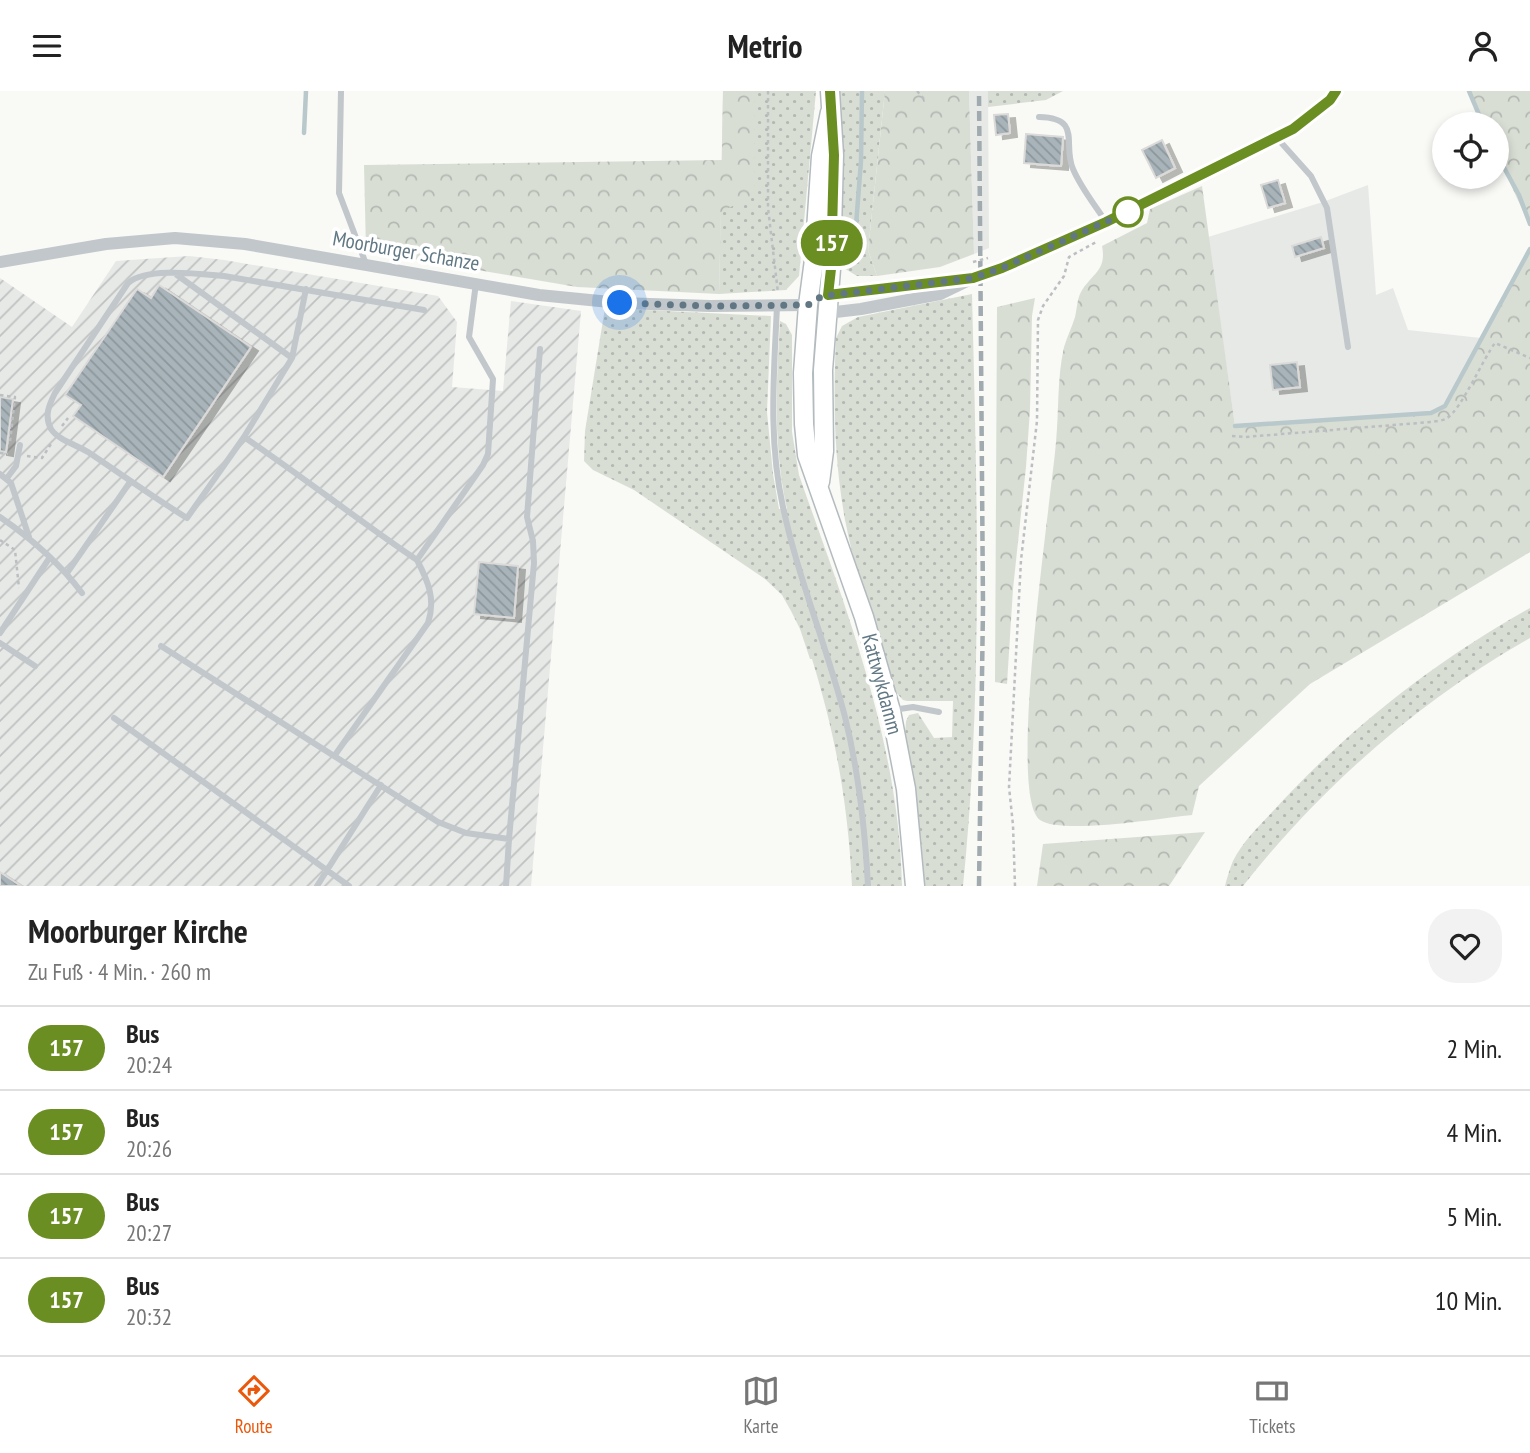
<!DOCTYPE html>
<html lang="de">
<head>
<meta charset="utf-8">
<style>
  :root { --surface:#fff; --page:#f2f2f2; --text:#222; --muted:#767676; --line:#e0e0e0; --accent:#ea580c }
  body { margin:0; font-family:"PT Sans Narrow",sans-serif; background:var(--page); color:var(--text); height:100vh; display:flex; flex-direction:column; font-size:26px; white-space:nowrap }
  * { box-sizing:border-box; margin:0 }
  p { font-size:23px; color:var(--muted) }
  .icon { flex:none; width:38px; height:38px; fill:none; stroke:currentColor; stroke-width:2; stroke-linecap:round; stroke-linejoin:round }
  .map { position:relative; height:795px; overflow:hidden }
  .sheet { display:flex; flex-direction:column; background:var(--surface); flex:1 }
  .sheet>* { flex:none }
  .badge { padding:0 14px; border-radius:23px; font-size:24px; line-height:46px }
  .buttons { position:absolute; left:1432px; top:21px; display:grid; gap:14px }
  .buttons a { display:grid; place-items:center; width:77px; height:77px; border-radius:50%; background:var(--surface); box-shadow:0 4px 10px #0003; font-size:35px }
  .you { position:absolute; width:35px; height:35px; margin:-18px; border:5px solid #fff; border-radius:50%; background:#1a73e8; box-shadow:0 0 0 10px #1a73e833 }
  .map>.badge { position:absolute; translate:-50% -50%; box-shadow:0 0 0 4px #fff }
  .round { display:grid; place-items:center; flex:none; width:74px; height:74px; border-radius:28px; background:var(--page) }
  .head { display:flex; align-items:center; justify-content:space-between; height:119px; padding:0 28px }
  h1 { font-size:33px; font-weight:700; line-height:52px }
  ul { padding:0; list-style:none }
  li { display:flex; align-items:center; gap:21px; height:84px; padding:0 28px; border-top:2px solid var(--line) }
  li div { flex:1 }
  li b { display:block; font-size:26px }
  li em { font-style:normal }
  li .badge { min-width:77px; font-weight:700; text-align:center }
  header { display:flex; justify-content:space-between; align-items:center; height:91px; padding:0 28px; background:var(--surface); font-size:32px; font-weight:700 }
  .menu { display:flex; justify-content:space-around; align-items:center; height:98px; border-top:2px solid var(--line); background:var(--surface); font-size:19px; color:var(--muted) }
  .menu a { display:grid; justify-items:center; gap:4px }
  .menu .active { color:var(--accent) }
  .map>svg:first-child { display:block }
</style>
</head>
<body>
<header><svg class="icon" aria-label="menu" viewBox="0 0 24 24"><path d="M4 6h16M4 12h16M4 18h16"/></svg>Metrio<svg class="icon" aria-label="person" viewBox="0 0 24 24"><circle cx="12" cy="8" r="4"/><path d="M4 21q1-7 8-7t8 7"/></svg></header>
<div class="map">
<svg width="1530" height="795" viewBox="0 0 1530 795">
  <defs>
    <pattern id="industrial-furrows" width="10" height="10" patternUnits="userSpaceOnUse" patternTransform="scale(1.75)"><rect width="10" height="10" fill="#e7e9e7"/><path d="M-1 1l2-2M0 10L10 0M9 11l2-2" fill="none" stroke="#bfc2c1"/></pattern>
    <pattern id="grass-dots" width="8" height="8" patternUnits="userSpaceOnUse" patternTransform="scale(1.75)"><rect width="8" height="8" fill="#d9ded5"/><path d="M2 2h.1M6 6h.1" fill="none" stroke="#b3b9b2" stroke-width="1.8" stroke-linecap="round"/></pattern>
    <pattern id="forest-crowns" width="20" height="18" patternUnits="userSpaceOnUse" patternTransform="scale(1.75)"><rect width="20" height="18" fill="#d9ded5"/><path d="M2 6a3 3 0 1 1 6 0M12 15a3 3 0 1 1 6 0" fill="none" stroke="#b3b9b2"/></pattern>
    <pattern id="building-back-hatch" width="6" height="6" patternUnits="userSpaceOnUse" patternTransform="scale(1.75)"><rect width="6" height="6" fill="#a8b4b9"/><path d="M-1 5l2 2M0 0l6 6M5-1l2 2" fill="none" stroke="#8c979c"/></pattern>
    <filter id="shadow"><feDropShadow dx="7" dy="4" stdDeviation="0" flood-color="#0004"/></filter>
  </defs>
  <rect width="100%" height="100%" fill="#f9f9f6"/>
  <path fill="#e7e9e7" d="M969,0h19l1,157 -15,6z
    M1368,94l8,110 17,-7 15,42 73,8 -36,68 -14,7 -196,13 -27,-189 115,-35z"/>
  <path fill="url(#industrial-furrows)" d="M189,165l35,4 214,36 19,26 -5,65 51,4 8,-90 70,10 -50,575h-531v-608l72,49 44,-66z"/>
  <path fill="url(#grass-dots)" d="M723,0h93l-17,185 -13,14 -67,4z
    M839,0h46l-17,159 9,26h-20l-20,-12z
    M988,0h75l-17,9 -58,7z
    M972,203c5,197 11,396 -9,592h-40l-1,-36 -7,-58 -10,-58 1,-13 3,-6 9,-2 16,25 18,-1 1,-36h-46l-4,-1 -9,-10c-16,-56 -38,-112 -49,-170 -11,-62 -12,-119 -9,-182l6,-12 16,-9z
    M605,217l166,8 -4,96 6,62 6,35h8c-14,-62 -11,-125 -7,-188l6,3 6,11v97l7,43c47,134 100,266 103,411h-50c-4,-82 -16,-149 -40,-227h-2l-10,-30 -9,-18 -9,-16 -17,-16 -131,-89 -41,-20 -9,-9 1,-30z
    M1530,517v30c-110,62 -209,149 -287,248h-18c2,-8 5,-18 8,-25 9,-19 27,-36 41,-51 73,-80 161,-149 256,-202z"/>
  <path fill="url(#forest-crowns)" d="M723,0h31v104l-33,17 -2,82 -142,-7 -211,-36 -2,-86 358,-5z
    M885,0h84l5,163 -34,13 -63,9 -9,-26z
    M1469,0h61v135l-34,-73v-29h-13z
    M1202,95l33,240 196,-13 14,-7 85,-157v303l-220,132 -111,102 -7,29c-30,3 -131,20 -152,5 -34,-24 12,-326 16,-378 3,-31 1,-64 8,-95 3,-10 8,-20 11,-30 2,-8 2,-18 6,-25 11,-19 26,-21 21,-46l45,-23 3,-14z
    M1035,207l-3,18 -2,94 -4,57 -13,122 -6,95 -12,-2 2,-375z
    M1205,741l-36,54h-132l6,-42z"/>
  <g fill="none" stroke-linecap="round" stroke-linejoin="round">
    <path stroke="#b8c8cb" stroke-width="4.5" d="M1469,0l14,33
      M304,42l2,-42
      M1496,62l23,42 11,29
      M854,160l7,-90 1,-70
      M1235,335l196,-13 14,-7 85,-157"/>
  </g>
  <path fill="url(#building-back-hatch)" stroke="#dbdad8" stroke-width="2" filter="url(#shadow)" d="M1008,23l2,19 -14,2 -2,-20z
    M1026,43l37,3 -2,29 -37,-3z
    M1162,49l13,28 -19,10 -14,-28z
    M1278,89l7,23 -17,5 -7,-23z
    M1321,146l3,11 -29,9 -3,-11z
    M159,194l92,62 -88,130 -90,-61 8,-11 -16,-10 72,-106 14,9z
    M1297,271l3,25 -27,3 -3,-25z
    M0,306l13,2 -7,53 -6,-1z
    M479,471l39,4 -4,52 -40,-4z
    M0,781l21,14h-21z"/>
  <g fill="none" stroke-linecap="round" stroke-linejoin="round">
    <defs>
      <path id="secondary" d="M830,21l-9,44 -7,104 -6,45 -5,68 1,51 3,31 57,162 27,94 15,78 9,97
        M820,391l4,-31 -1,-81 8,-101 3,-114 -4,-64"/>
    </defs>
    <use href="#secondary" stroke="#b3bbbf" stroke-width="21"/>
    <path stroke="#bbbfc2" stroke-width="2.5" stroke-dasharray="3.5 3.5" stroke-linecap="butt" d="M768,0v117l10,85
      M917,0l7,8
      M0,304l15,2 -5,45
      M62,335l6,-8
      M1232,345l13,1 186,-15c5,-1 12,-1 16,-4 14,-8 36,-59 48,-75l35,15
      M0,362l8,1
      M27,365l15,2 9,-14
      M0,449l15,10 4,38
      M1015,795l-2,-61 -4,-38 12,-227 16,-139 1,-101 5,-14 21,-30 5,-19 29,-16"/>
    <path stroke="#c1c7ca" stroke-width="6" d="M341,0l-2,102 27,71
      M1039,26c44,1 23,27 34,52 8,19 22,36 33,53
      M1277,47l34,38 16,32 21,139
      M177,184l115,83
      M306,198l-14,69 -48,79c59,40 114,83 173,123l66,-95 5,-11 5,-75 -24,-42 7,-54
      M777,215c-3,67 -9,134 6,201 15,71 44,140 62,210 14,56 20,112 23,169
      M244,346l-57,81c-34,-21 -66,-44 -99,-66 -11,-7 -30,-12 -37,-23 -7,-13 -2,-24 4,-36l73,-110c18,-16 72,-9 96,-7l200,34
      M0,383l11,9 18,54
      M7,387l9,-12 4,-21
      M0,426c32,22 59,45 82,76
      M67,482l63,-91
      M0,542l50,-76
      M0,552l35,23
      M161,555l277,176 28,11 43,6 25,-276 -1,-22 -6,-24 13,-168
      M893,619l20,-3 26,5
      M114,627l235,168
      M335,664l93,-132c8,-24 0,-42 -11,-63
      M317,795l64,-101
      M506,795l3,-47"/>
    <path stroke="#c1c7ca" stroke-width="12" d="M0,171l106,-18 69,-6 70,6 294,51 81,8 90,3 98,-1
      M989,182l117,-51 187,-93 37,-29 6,-9
      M828,204l138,-17
      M827,222l34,-4 79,-15 33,-16"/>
    <use href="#secondary" stroke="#fff" stroke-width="18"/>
    <path stroke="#a0aaaf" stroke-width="4.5" stroke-dasharray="10 5" stroke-linecap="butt" d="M979,795l4,-279 -4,-516"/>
    <path stroke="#bbbfc2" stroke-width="2.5" stroke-dasharray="3.5 3.5" stroke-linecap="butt" d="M973,171l15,-4"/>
    <path stroke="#c1c7ca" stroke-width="12" d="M973,187l16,-5"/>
  </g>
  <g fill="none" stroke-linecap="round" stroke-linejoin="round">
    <defs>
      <path id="line" d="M830,0l4,64 -3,114 -3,26 145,-17 29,-10 104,-46 187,-93 37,-29 6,-9"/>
    </defs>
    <use href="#line" stroke="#fff" stroke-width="16"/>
    <use href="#line" stroke="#6b8e23" stroke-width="10"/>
    <path stroke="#617884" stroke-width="7" stroke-dasharray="0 12.6" d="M620,212l90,3 98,-1 14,-9 151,-18 29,-10 126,-56"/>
  </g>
  <circle fill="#fff" stroke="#6b8e23" stroke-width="3.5" cx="1128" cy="121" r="14"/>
  <g text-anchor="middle" stroke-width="7" stroke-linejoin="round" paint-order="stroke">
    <g font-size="21" fill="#617884" stroke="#fff">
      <text transform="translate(406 160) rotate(10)" y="7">Moorburger Schanze</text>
      <text transform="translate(882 593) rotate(75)" y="7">Kattwykdamm</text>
    </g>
  </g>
</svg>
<div class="buttons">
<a><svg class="icon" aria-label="locate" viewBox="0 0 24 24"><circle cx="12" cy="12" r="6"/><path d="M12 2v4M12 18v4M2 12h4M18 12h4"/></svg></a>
</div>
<div class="you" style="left:620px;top:212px"></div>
<b class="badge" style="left:832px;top:152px;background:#6b8e23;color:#fff">157</b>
</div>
<section class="sheet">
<div class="head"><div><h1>Moorburger Kirche</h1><p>Zu Fuß · 4 Min. · 260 m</p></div><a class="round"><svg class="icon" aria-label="heart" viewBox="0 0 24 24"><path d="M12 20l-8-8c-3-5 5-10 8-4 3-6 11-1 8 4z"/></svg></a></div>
<ul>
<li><span class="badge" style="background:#6b8e23;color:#fff">157</span><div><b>Bus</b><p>20:24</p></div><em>2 Min.</em></li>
<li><span class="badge" style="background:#6b8e23;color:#fff">157</span><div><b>Bus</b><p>20:26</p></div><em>4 Min.</em></li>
<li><span class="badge" style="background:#6b8e23;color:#fff">157</span><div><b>Bus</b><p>20:27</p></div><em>5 Min.</em></li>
<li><span class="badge" style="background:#6b8e23;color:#fff">157</span><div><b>Bus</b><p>20:32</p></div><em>10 Min.</em></li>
</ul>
</section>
<nav class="menu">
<a class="active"><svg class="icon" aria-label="directions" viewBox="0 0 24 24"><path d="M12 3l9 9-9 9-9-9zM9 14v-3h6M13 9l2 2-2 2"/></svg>Route</a>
<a><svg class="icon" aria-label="map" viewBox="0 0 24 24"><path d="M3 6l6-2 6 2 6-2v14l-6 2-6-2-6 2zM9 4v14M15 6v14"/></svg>Karte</a>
<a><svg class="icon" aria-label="tickets" viewBox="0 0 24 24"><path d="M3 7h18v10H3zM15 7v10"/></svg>Tickets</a>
</nav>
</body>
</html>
